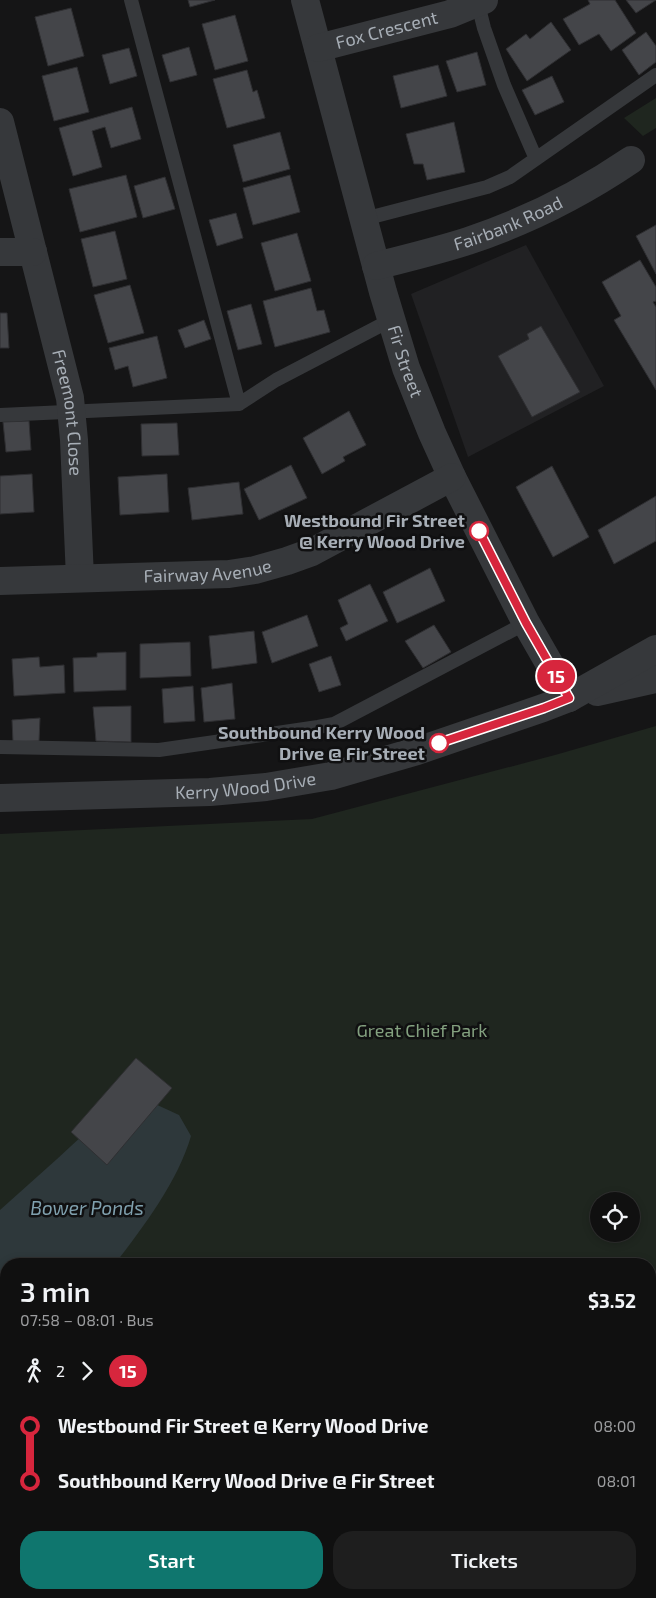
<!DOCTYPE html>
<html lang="en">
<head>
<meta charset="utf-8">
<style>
  :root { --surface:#101010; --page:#1e1e1e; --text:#f1f3f6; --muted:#9c9d9f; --line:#303030; --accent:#0f766e }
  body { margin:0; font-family:"Exo 2",sans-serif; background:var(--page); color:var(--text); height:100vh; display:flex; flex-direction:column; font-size:19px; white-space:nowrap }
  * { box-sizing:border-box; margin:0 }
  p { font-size:16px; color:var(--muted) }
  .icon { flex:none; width:28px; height:28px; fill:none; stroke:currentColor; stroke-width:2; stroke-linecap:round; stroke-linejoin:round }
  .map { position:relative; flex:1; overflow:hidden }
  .side { position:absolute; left:0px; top:1258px; width:656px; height:341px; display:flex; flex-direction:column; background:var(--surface); border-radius:20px 20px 0 0; box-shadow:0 2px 8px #0003,0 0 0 1px var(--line) }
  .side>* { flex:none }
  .badge { padding:0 10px; border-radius:16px; font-size:18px; line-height:32px }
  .controls { position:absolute; left:590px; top:1192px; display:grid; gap:10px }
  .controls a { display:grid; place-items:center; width:50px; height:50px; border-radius:50%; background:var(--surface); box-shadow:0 2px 8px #0003,0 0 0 1px var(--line); font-size:25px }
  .map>.badge { position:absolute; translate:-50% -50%; box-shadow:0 0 0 2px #fff }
  .legs { display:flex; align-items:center; gap:8px; height:55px; padding:0 20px; font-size:16px }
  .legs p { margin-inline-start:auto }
  .summary { display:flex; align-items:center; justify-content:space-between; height:85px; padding:0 20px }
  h1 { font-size:28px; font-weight:600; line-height:38px }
  .primary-button { display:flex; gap:10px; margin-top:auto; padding:10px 20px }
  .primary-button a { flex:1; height:58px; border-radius:20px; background:var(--accent); color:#fff; font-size:20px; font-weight:600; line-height:58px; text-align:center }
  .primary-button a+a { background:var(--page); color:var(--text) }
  ul { padding:0 20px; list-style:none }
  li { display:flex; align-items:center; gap:18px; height:55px; font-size:19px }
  li i { display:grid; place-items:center; width:8px; height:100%; margin:0 6px; background:currentColor }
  li i::after { content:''; width:12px; height:12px; margin:-6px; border:4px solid; border-radius:50%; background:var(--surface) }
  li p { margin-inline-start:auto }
  li:first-child i { background:linear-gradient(#0000 50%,currentColor 0) }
  li:last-child i { background:linear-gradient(currentColor 50%,#0000 0) }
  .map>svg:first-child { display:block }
</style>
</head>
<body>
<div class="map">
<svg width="656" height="1598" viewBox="0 0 656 1598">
  <rect width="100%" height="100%" fill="#151516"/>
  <path fill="#212123" d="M526,245l78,141 -136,71 -57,-163z"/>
  <path fill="#1f261f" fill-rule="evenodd" d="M656,98v30l-13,8 -19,-18z
    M656,726v872h-656v-764l312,-15 243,-64zM599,1201h32v33h-32zM6,1264h644v328h-644z"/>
  <path fill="#2e383b" d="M153,1103l26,12 12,21c-13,45 -47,90 -76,128h-109v312l-6,-10v-356l57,-51 53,-49z
    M656,1284v314h-190l-4,-5 188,-1v-302z
    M17,1593h342l-9,5h-330z"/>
  <path fill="#444549" stroke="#2f2f32" d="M188,0h27l-25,7z
    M588,0h27l21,33 -25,18 -12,-17 -20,11 -16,-26 27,-15z
    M626,0h30l-20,13z
    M71,8l13,48 -36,10 -13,-49z
    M235,15l13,46 -33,9 -13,-46z
    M551,22l20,28 -44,31 -21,-32 20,-15 4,5z
    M646,32l10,14v16l-17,13 -17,-25z
    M189,47l8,28 -27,7 -8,-27z
    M129,48l8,28 -27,8 -8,-29z
    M477,52l9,33 -29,7 -11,-31z
    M438,65l9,31 -46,12 -8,-32z
    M77,67l12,45 -35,9 -12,-45z
    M247,70l6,22 4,-2 8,28 -38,10 -14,-49z
    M552,76l12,26 -29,13 -13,-25z
    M132,107l9,32 -30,9 -6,-21 -13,4 10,36 -29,9 -14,-48z
    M454,122l11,50 -38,8 -4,-16h-9l-8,-30z
    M280,132l10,37 -47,13 -10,-37z
    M126,175l11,42 -57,15 -11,-43z
    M290,175l10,37 -47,13 -10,-37z
    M165,177l10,32 -32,9 -9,-32z
    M236,213l7,25 -26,8 -8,-26z
    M656,225v49l-20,-38z
    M115,231l12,48 -34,8 -12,-48z
    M297,233l14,48 -36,10 -14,-48z
    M640,260l16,27v14l-3,1 3,5v83l-42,-70 7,-4 -19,-34z
    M130,285l14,48 -36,10 -14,-48z
    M311,288l6,23 7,-1 6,22 -55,15 -12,-46z
    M251,304l11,40 -24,6 -11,-39z
    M0,313h7l2,35h-9z
    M204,320l7,19 -26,9 -7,-18z
    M541,326l39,66 -48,25 -34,-61 31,-17 -2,-5z
    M157,336l10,42 -34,9 -5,-21 -13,4 -6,-22z
    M349,411l17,34 -23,12 2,4 -23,13 -19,-36z
    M29,421l2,29 -25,2 -3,-30z
    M177,423l2,32 -37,1 -1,-32z
    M291,465l16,33 -48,22 -15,-31z
    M552,466l37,71 -36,20 -37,-70z
    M32,474l2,38 -34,2v-38z
    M167,474l2,38 -49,3 -2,-38z
    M239,482l4,32 -51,6 -4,-32z
    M656,496v45l-42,23 -16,-34z
    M430,568l15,33 -48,22 -14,-31z
    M370,584l18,37 -42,20 -6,-13 8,-4 -10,-24z
    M307,615l11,31 -46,17 -10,-31z
    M434,625l17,27 -28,16 -18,-27z
    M254,631l3,32 -45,6 -3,-33z
    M190,642l1,34 -51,2v-34z
    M126,652v38l-52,2 -1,-34 24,-1v-4z
    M331,656l10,29 -22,7 -10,-28z
    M39,657l1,10 24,-2 1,28 -51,3 -2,-37z
    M232,683l3,36 -31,3 -3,-34z
    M193,686l2,35 -31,2 -2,-34z
    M131,706v36l-35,-1 -3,-34z
    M40,718l-1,23 -26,1 -1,-22z
    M136,1058l36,30 -65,77 -36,-33z"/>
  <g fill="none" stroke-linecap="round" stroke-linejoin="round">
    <path stroke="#36383b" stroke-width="14" d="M131,0l108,404
      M477,0l7,28 20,57 32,74
      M364,219l123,-32 23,-10 146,-102
      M0,415l239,-11 37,-24 115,-60
      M0,747l159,3 159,-23 16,-3 192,-101"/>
    <g stroke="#36383b" stroke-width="28">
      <path id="s1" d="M305,0l78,292 23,76 26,65 20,44 74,146 43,75"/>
      <path id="s2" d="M318,48l132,-34 34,-14"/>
      <path id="s3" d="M0,122l70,276 4,42 6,138"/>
      <path d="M0,252h33"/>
      <path id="s4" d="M376,266c31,-8 61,-15 92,-25 57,-19 113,-47 163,-81"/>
      <path id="s5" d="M0,581l229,-7 26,-4 32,-9 25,-9 140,-75"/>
    </g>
    <g stroke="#36383b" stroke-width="28">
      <path d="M597,692l59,-13"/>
      <path id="s6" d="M0,798l210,-6 56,-5 65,-11 86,-25 126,-43 26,-10 87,-49"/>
    </g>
  </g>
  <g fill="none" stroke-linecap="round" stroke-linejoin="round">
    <defs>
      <path id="line-1" d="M439,743l105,-35 25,-10 -43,-75 -47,-92"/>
    </defs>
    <use href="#line-1" stroke="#fff" stroke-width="11"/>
    <use href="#line-1" stroke="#d7263d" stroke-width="8"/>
  </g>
  <g fill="#fff" stroke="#d7263d" stroke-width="2.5">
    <circle cx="479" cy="531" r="9"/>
    <circle cx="439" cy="743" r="9"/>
  </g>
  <g text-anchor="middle" stroke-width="5" stroke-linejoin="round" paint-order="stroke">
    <g font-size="18" fill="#a7aeb6" stroke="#101011">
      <text dy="6" stroke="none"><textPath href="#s2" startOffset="71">Fox Crescent</textPath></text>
      <text dy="6" stroke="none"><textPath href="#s4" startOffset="139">Fairbank Road</textPath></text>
      <text dy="6" stroke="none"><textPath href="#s1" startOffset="375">Fir Street</textPath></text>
      <text dy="6" stroke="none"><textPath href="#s3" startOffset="299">Freemont Close</textPath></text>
      <text dy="6" stroke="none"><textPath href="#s5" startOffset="208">Fairway Avenue</textPath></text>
      <text dy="6" stroke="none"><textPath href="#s6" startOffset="246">Kerry Wood Drive</textPath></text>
    </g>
    <g font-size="18" font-weight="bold" fill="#a7aeb6" stroke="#101011" text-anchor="end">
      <text x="465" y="527">Westbound Fir Street<tspan x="465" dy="21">@ Kerry Wood Drive</tspan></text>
      <text x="425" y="739">Southbound Kerry Wood<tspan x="425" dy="21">Drive @ Fir Street</tspan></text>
    </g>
    <g font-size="18" fill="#83a07f" stroke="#101011">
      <text x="422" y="1037">Great Chief Park</text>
    </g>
    <g font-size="19" font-style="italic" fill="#80a1af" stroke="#101011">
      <text x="87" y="1215">Bower Ponds</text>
    </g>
  </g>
</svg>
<div class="controls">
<a><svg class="icon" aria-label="locate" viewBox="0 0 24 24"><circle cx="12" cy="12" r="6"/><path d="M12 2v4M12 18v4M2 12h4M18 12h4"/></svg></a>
</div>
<b class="badge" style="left:556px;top:676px;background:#d7263d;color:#fff">15</b>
<section class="side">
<div class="summary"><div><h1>3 min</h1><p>07:58 – 08:01 · Bus</p></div><b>$3.52</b></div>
<div class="legs"><svg class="icon" aria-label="walk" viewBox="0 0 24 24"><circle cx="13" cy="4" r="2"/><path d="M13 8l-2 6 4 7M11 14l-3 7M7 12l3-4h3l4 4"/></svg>2<svg class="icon" aria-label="forward" viewBox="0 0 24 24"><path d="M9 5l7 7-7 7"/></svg><b class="badge" style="background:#d7263d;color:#fff">15</b></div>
<ul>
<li><i style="color:#d7263d"></i><b>Westbound Fir Street @ Kerry Wood Drive</b><p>08:00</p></li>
<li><i style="color:#d7263d"></i><b>Southbound Kerry Wood Drive @ Fir Street</b><p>08:01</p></li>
</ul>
<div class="primary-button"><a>Start</a><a>Tickets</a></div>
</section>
</div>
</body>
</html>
